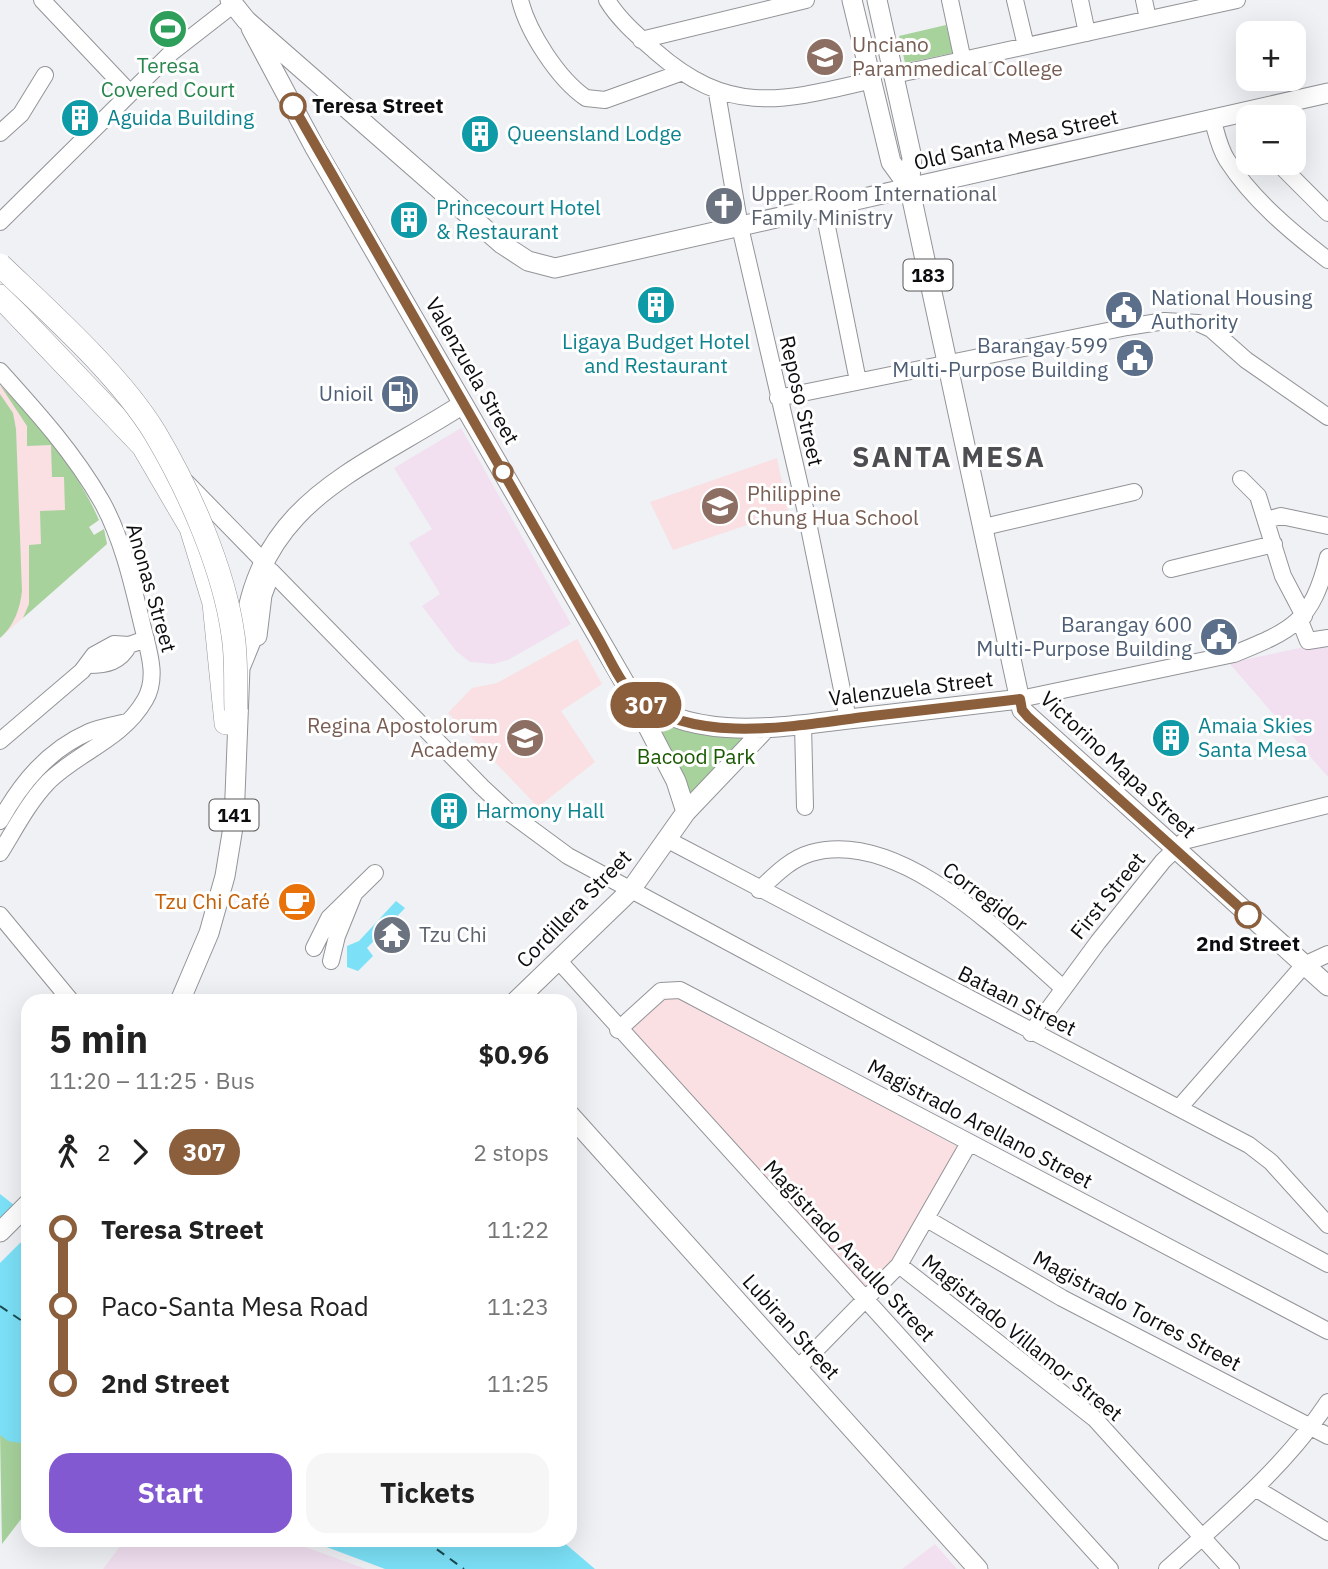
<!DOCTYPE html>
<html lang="en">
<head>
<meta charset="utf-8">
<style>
  :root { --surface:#fff; --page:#f6f6f6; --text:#222; --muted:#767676; --accent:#8359d2 }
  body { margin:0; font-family:"IBM Plex Sans",sans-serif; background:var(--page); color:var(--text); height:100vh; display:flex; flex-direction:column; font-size:26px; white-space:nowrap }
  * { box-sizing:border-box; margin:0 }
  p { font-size:23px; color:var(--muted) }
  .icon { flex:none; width:38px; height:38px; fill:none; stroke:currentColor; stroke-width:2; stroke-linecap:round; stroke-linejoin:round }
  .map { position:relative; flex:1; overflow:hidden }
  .side { position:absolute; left:21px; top:994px; width:556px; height:553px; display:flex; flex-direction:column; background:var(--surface); border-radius:21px; box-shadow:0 7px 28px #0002 }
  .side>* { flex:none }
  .badge { padding:0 14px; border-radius:23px; font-size:24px; line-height:46px }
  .tools { position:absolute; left:1236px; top:21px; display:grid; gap:14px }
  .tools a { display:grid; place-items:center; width:70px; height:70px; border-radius:14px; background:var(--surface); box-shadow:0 7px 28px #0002; font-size:35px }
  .map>.badge { position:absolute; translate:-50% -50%; box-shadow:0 0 0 4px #fff }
  .legs { display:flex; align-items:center; gap:10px; height:77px; padding:0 28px; font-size:23px }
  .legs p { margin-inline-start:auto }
  .summary { display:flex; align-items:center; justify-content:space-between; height:119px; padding:0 28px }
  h1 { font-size:38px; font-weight:700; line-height:52px }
  .cta { display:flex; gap:14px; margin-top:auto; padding:14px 28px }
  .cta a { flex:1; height:80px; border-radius:21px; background:var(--accent); color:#fff; font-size:28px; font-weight:700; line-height:80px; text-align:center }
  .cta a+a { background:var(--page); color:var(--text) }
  ul { padding:0 28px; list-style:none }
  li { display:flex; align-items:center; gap:24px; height:77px; font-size:26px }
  li i { display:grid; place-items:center; width:10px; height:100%; margin:0 9px; background:currentColor }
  li i::after { content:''; width:18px; height:18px; margin:-9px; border:5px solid; border-radius:50%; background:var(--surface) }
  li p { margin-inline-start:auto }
  li:first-child i { background:linear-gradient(#0000 50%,currentColor 0) }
  li:last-child i { background:linear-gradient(currentColor 50%,#0000 0) }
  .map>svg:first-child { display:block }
</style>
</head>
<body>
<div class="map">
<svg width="1328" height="1569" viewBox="0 0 1328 1569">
  <rect width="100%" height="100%" fill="#eff1f5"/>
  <path fill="#f2e0f1" d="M461,428l110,196 -63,36 -15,4 -23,-2 -14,-11 -34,-45 18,-12 -31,-51 23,-14 -38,-61z
    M1328,642v135l-99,-114z
    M125,1540h161l80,29h-263z
    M935,1544l22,25h-55z"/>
  <path fill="#fadfe3" d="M0,385l37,38 46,68 16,29 -10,7 5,8 10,-6 3,15 -107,94z
    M777,458l11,53 -115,39 -23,-48z
    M577,639l25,45 -41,27 34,51 -57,45 -90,-94 24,-25 25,-5z
    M676,994l282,153 -61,109 -33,36 -241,-258 40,-38z"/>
  <path fill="#a7d29c" d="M946,25l7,28 -48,10 -6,-27z
    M0,385c38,39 77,84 99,135l-10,7 5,8 10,-6 3,15 -84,74 6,-14v-59l12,-1 -1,-33 25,-1 -1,-33h-12l-1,-32 -24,1v-20z
    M0,394l13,19 3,16 6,162c-2,18 -8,35 -22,47z
    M648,713l25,15 75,8 -56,65z
    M0,1432l10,8 18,4v66l-26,34z"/>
  <path fill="#7ce1f7" d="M396,901l9,7 -38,40 6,8 -15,15 -11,-4v-21l12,-5z
    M0,1194l28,22v228l-20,-3 -8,-6z
    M308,1540h253l34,29h-210z"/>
  <path fill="#eff1f5" d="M28,1212v23l-28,28v-42z"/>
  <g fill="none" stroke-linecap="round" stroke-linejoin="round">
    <path stroke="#1b4952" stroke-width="2" stroke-dasharray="9 7" stroke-linecap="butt" d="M0,1306l28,19
      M424,1540l40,29"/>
    <defs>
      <path id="minor" d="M42,0l88,93
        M520,0c8,32 38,79 66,98l19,2 75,-27
        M607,0c12,20 31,36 48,51 75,66 128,50 218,29
        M950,0l13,61
        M1015,0l11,46
        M1080,0l7,33
        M1144,0l4,19
        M641,40l165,-40
        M894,75l343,-75
        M717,93l23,134 65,281 43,211
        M1212,118c4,13 7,30 15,42 25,39 64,72 101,100
        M0,133l21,-19 24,-39
        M1278,163l50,50
        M823,207l35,174
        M0,222l171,-169 63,-49
        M0,371c37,41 74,82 102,131 21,38 31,84 41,126 6,24 15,50 2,72 -23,40 -67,52 -97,82 -20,21 -33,47 -48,71
        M778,398l349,-71 38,-6 33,2 13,6 35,31 82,57
        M1241,479l17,17 25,80 21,40
        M186,482l77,79
        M1266,520l15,-4 47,10
        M984,527l150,-35
        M1171,569l103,-25
        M271,571l211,216 29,27 57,42 760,408
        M1300,621l8,20 20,-3
        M88,665c19,0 32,-3 41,-20
        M1020,699l214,-45c59,-24 78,-32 94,-97
        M803,725l2,82
        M0,741l82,-70 12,-16 20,-11 15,1 17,-6
        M0,821c21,-38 48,-71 89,-89 12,-5 25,-7 38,-10
        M668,840l581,305 22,17 57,63
        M759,890c16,-15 31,-31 52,-37 89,-25 192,82 252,135
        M0,915l71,86
        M314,948l15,-30 46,-45
        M558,960l552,609
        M331,961l6,-25 17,-42
        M618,1030l43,-39 19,-1 648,341
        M1031,1033l67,-91 65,-81 21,-20 144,-36
        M1179,1108l125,-143 24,-11
        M927,1219l135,79 266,138
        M899,1265l196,154 136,150
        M798,1368l101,-103 70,-122
        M1255,1488l73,44
        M1167,1569c57,-52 118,-102 161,-167"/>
      <path id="major" d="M230,0l16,20 256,224 26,17 27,7 773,-175
        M852,0l39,162 18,25 4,17 109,506 306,276
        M877,0l35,158 -3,29
        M251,28l64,120 315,544c64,55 160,33 236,25 52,-6 103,-12 154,-18
        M257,636l5,-41 7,-19
        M242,648c12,-146 112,-174 221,-244
        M632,696l44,85 10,31
        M180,1001l29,-68 16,-57 9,-55 6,-153 18,-44
        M516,1001l114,-110 56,-79 80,-84
        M570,1115l408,454
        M0,1232l28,-28"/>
      <path id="highway" d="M0,296l143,150 48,82 23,75 12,120"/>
    </defs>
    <use href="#minor" stroke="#939498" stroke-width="18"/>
    <use href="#major" stroke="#939498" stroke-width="21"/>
    <use href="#highway" stroke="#939498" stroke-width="24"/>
    <use href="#minor" stroke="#fff" stroke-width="16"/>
    <use href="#major" stroke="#fff" stroke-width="19"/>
    <use href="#highway" stroke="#fff" stroke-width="23"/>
    <defs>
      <path id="highway-bridge" d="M0,265c50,48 119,109 155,168 34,57 69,136 78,202 4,25 2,51 3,75"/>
    </defs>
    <use href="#highway-bridge" stroke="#939498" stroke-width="24" stroke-linecap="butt"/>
    <use href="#highway-bridge" stroke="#fff" stroke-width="23"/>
  </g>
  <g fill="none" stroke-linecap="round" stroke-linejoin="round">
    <defs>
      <path id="line-1" d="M293,106l305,532c12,21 22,47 41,62 61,47 164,24 233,16 50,-6 99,-11 148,-17l2,11 6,7 220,198"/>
    </defs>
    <use href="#line-1" stroke="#fff" stroke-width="16"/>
    <use href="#line-1" stroke="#8b5e3c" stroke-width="10"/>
  </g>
  <defs>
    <symbol id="stadium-disc" viewBox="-11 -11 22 22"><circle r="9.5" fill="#2e9e5b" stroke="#fff"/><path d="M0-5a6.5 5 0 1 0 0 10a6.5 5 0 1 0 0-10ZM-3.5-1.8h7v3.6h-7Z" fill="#fff"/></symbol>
    <symbol id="university-disc" viewBox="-11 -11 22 22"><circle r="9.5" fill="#8d6e63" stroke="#fff"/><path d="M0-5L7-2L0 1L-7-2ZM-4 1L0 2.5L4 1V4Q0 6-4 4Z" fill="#fff"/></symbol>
    <symbol id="building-disc" viewBox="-11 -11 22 22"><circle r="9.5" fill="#0f9aa8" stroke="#fff"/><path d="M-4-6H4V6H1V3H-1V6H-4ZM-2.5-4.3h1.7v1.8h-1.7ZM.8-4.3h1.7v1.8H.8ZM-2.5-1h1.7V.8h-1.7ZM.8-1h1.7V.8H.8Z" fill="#fff"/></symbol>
    <symbol id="church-disc" viewBox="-11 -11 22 22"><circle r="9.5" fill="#6b7280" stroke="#fff"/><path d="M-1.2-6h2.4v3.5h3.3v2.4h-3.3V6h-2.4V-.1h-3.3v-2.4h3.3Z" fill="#fff"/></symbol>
    <symbol id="civic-disc" viewBox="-11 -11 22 22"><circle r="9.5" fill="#5c6f8a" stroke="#fff"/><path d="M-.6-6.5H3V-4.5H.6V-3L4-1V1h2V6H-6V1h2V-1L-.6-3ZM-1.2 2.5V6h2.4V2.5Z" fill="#fff"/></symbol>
    <symbol id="fuel-disc" viewBox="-11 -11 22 22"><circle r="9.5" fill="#5c6f8a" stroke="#fff"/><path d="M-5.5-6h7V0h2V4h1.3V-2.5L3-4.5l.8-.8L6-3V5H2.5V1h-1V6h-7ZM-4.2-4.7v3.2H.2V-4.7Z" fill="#fff"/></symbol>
    <symbol id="school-disc" viewBox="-11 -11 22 22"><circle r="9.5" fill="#8d6e63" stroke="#fff"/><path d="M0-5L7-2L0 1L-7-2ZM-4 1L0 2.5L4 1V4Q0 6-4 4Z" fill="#fff"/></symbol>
    <symbol id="cafe-disc" viewBox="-11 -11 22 22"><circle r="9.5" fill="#e8710a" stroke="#fff"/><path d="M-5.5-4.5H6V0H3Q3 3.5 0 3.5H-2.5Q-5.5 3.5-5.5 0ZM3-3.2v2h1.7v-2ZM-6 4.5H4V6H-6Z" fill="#fff"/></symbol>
    <symbol id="temple-disc" viewBox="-11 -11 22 22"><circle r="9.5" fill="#6b7280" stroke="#fff"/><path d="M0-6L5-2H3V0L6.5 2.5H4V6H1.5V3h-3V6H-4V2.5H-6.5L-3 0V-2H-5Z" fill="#fff"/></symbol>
  </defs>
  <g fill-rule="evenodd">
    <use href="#stadium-disc" x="146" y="7" width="44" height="44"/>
    <use href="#university-disc" x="803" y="35" width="44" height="44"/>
    <use href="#building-disc" x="58" y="96" width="44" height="44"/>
    <use href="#building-disc" x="458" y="112" width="44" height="44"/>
    <use href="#church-disc" x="702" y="184" width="44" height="44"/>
    <use href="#building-disc" x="387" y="198" width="44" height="44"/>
    <use href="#building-disc" x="634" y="283" width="44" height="44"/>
    <use href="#civic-disc" x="1102" y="288" width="44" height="44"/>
    <use href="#civic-disc" x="1113" y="336" width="44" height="44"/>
    <use href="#fuel-disc" x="378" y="372" width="44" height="44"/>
    <use href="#school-disc" x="698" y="484" width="44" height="44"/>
    <use href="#civic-disc" x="1197" y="615" width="44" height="44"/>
    <use href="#school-disc" x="503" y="716" width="44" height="44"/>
    <use href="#building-disc" x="1149" y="716" width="44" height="44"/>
    <use href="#building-disc" x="427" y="789" width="44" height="44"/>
    <use href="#cafe-disc" x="275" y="880" width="44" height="44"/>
    <use href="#temple-disc" x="370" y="913" width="44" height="44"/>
  </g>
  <g fill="#fff" stroke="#8b5e3c" stroke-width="3.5">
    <circle cx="293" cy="106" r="12"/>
    <circle cx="503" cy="472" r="9"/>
    <circle cx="1248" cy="915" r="12"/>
  </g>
  <g text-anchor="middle" stroke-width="6" stroke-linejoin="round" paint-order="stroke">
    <g fill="#fff" stroke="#565657" stroke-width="2">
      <rect x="903.5" y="259.5" width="49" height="31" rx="5"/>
      <rect x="209.5" y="799.5" width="49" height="31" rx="5"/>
    </g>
    <g font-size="19" font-weight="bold" fill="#0d0d0f">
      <text x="928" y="282">183</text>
      <text x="234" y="822">141</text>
    </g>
    <g font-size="21" fill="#785e54" stroke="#fff" text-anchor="start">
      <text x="852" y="52">Unciano<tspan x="852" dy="24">Parammedical College</tspan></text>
      <text x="747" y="501">Philippine<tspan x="747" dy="24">Chung Hua School</tspan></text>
      <text x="498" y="733" text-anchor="end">Regina Apostolorum<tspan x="498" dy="24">Academy</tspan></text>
    </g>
    <g font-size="21" fill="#27864d" stroke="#fff">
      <text x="168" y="73">Teresa<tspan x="168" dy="24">Covered Court</tspan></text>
    </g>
    <g font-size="21" font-weight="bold" fill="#0d0d0f" stroke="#fff" text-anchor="start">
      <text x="312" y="113">Teresa Street</text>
      <text x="1248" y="951" text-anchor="middle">2nd Street</text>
    </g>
    <g font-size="21" fill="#0d838f" stroke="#fff" text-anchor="start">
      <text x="107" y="125">Aguida Building</text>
      <text x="507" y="141">Queensland Lodge</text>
      <text x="436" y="215">Princecourt Hotel<tspan x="436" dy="24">&amp; Restaurant</tspan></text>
      <text x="656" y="349" text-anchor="middle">Ligaya Budget Hotel<tspan x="656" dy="24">and Restaurant</tspan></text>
      <text x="1198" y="733">Amaia Skies<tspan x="1198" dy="24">Santa Mesa</tspan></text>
      <text x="476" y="818">Harmony Hall</text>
    </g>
    <g font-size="21" fill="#0d0d0f" stroke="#fff">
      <text transform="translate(1016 140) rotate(-13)" y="7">Old Santa Mesa Street</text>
      <text transform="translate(472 371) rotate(60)" y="7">Valenzuela Street</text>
      <text transform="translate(801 401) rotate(77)" y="7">Reposo Street</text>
      <text transform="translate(151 588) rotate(74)" y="7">Anonas Street</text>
      <text transform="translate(911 689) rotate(-7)" y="7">Valenzuela Street</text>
      <text transform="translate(1118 765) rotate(43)" y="7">Victorino Mapa Street</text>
      <text transform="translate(1108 896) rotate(-51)" y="7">First Street</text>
      <text transform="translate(985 897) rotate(37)" y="7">Corregidor</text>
      <text transform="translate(574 909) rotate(-46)" y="7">Cordillera Street</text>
      <text transform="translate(1017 1001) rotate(27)" y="7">Bataan Street</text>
      <text transform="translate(980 1124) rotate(28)" y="7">Magistrado Arellano Street</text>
      <text transform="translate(849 1251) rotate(47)" y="7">Magistrado Araullo Street</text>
      <text transform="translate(1137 1311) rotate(28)" y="7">Magistrado Torres Street</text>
      <text transform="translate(791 1327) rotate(48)" y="7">Lubiran Street</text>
      <text transform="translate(1022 1338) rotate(39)" y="7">Magistrado Villamor Street</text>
    </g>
    <g font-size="21" fill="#5b616d" stroke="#fff" text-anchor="start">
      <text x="751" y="201">Upper Room International<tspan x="751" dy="24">Family Ministry</tspan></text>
      <text x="419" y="942">Tzu Chi</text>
    </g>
    <g font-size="21" fill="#4e5e75" stroke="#fff" text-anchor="end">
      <text x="1151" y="305" text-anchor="start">National Housing<tspan x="1151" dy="24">Authority</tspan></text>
      <text x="1108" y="353">Barangay 599<tspan x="1108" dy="24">Multi-Purpose Building</tspan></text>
      <text x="373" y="401">Unioil</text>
      <text x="1192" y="632">Barangay 600<tspan x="1192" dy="24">Multi-Purpose Building</tspan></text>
    </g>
    <g font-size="21" fill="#195900" stroke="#fff">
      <text x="696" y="764">Bacood Park</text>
    </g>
    <g font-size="21" fill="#c56008" stroke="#fff" text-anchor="end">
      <text x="270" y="909">Tzu Chi Café</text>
    </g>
    <g font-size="28" font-weight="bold" letter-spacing="2" fill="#4c4e51" stroke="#fff">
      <text x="949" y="467">SANTA MESA</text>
    </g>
  </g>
</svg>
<div class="tools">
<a>+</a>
<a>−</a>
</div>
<b class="badge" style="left:646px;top:705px;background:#8b5e3c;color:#fff">307</b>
<section class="side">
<div class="summary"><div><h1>5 min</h1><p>11:20 – 11:25 · Bus</p></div><b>$0.96</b></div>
<div class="legs"><svg class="icon" aria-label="walk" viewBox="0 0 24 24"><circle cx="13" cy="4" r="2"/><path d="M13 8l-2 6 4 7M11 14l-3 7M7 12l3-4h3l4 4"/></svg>2<svg class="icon" aria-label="forward" viewBox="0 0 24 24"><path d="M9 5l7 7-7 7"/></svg><b class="badge" style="background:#8b5e3c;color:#fff">307</b><p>2 stops</p></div>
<ul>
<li><i style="color:#8b5e3c"></i><b>Teresa Street</b><p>11:22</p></li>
<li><i style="color:#8b5e3c"></i><span>Paco-Santa Mesa Road</span><p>11:23</p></li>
<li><i style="color:#8b5e3c"></i><b>2nd Street</b><p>11:25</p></li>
</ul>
<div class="cta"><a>Start</a><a>Tickets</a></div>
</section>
</div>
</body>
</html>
